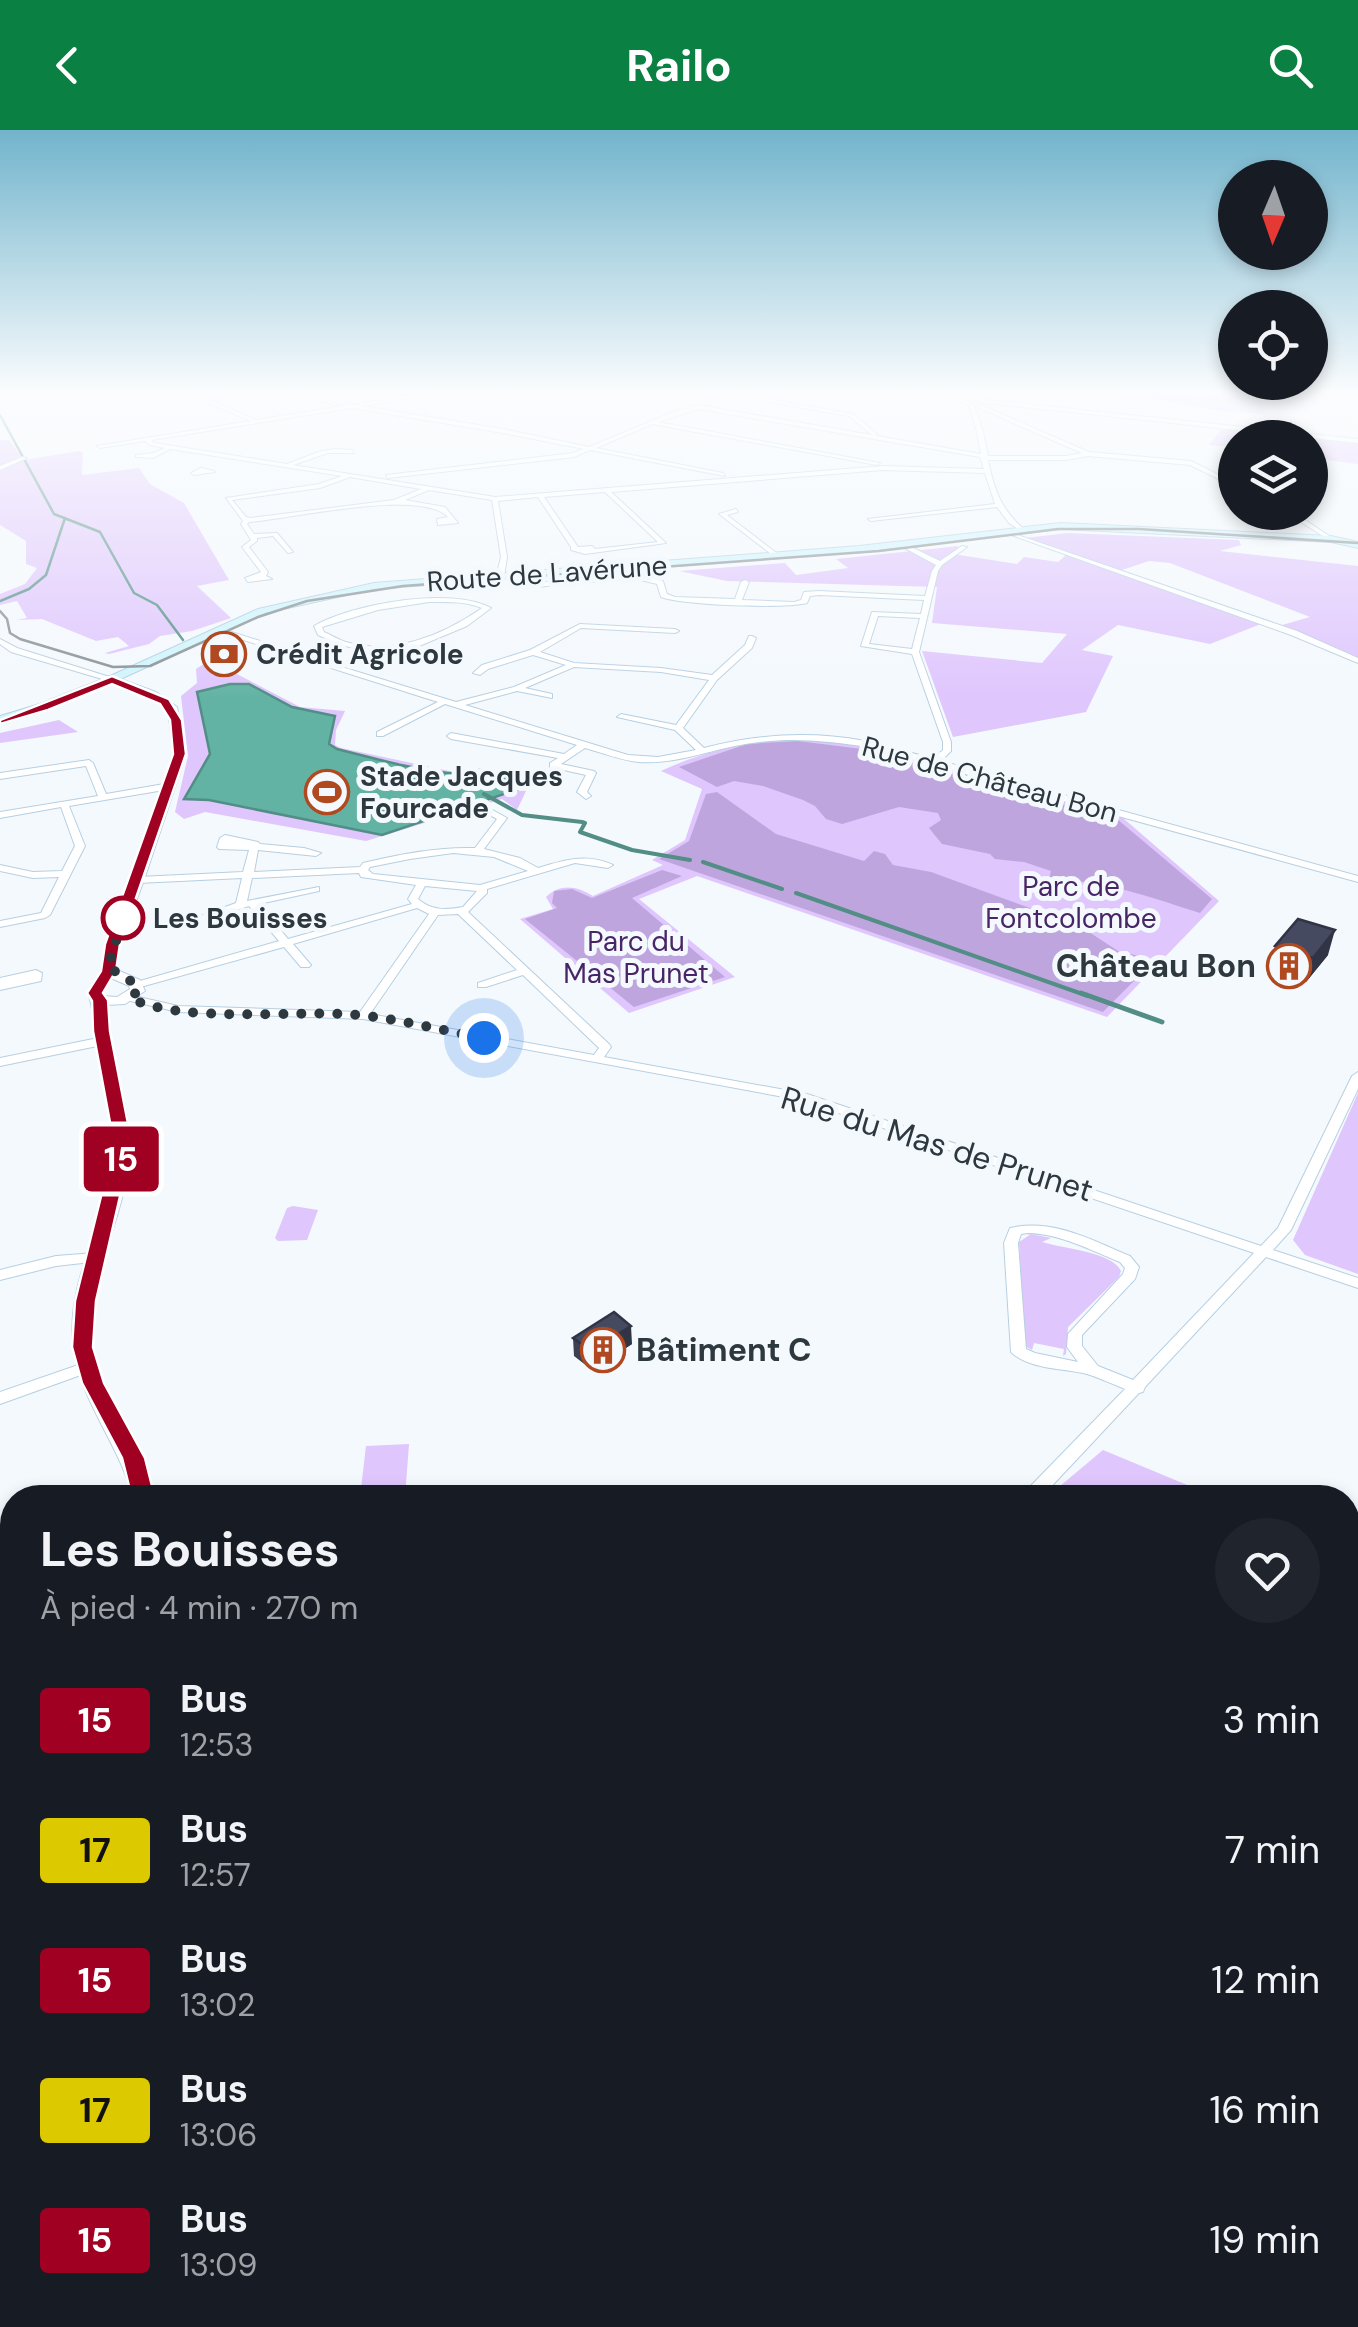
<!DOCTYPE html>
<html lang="fr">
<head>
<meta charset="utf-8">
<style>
  :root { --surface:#171b24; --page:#20242c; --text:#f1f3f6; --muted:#9ea1a6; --accent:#0b8043 }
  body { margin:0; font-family:"DM Sans",sans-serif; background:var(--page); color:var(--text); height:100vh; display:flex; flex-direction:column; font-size:38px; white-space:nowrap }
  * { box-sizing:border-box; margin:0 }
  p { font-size:32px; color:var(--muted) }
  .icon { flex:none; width:55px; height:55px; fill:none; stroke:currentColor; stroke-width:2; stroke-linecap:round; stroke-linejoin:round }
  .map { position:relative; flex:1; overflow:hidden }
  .sheet { position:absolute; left:0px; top:1355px; width:1360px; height:842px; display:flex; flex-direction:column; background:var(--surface); border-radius:40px 40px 0 0; box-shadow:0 5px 15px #0003 }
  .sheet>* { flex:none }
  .badge { padding:0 20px; border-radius:8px; font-size:35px; line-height:65px }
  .needle { width:65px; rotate:182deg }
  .controls { position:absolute; left:1218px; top:30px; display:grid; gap:20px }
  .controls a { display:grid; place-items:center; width:110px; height:110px; border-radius:50%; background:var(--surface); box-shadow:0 5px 15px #0003; font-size:50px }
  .you { position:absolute; width:50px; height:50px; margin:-25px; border:8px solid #fff; border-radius:50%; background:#1a73e8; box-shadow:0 0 0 15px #1a73e833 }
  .map>.badge { position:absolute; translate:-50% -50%; box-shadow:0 0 0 5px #fff }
  .round { display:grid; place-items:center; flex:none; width:105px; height:105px; border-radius:52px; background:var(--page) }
  .overview { display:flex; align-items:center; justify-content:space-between; height:170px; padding:0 40px }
  h1 { font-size:48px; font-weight:700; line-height:75px }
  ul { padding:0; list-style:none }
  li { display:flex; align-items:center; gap:30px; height:130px; padding:0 40px }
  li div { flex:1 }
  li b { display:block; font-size:38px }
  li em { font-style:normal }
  li .badge { min-width:110px; font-weight:700; text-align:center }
  header { display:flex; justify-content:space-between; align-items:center; height:130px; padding:0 40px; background:var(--accent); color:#fff; font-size:45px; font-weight:700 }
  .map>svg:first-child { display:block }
</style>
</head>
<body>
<header><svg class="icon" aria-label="back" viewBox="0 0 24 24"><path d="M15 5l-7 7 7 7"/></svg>Railo<svg class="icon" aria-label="search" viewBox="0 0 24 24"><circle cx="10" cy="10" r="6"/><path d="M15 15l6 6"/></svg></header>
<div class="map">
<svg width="1358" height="2197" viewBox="0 0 1358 2197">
  <rect width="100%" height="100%" fill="#f4f9fd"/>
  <path fill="#dfc6fd" d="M1114,261h47l47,8 3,-8h50l4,23 -46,-3z
    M1221,299l137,13v22l-48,-6v-20h-75v9l-26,-2z
    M0,310h9l15,20 55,-9 4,2 -1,22 57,-7 11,16 34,19 45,77 -32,6 34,32 -39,13 -32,5 -11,8 -40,10 -4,-1 24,-7 -11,-9 -22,4 -54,-22 -26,1 11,-2 -10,-17 -17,4v-11l25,-10 12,-16 -11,-4v-23l-26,-16z
    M1067,403l172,7 2,5 -21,6 138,15v93l-76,-34 28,-8 -140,-54 -21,-2 -30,10 -94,-33z
    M959,416l-6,8 64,10 7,-7 34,5 8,-7 195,69 -51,20 -92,-19 -36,25 31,6 -27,56 -133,25 -31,-86 120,12 25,-29 -135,-11 5,-36 -210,-6 -48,-10 106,-8 11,12 52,-7 -12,-9z
    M210,530l90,47 45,4 -9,19 -1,15 6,3 113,24 28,-4 52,6 -17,36 -15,-11 -136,42 -161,-29 -21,7 -9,-7 13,-56 -7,-60 16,-13 -1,-14z
    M59,590l19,12 -78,11v-10z
    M797,609l66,7 260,72 96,83 -112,116 -410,-141 -58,23 96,78 -106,36 -109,-94 33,-10 -7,-12c14,-14 31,-11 47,-1l70,-31 -11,-5 33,-20 17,-51 -41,-18c45,-21 87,-29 136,-32z
    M1358,963v181l-53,-19 -12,-15z
    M293,1076l25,4 -11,30 -29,1 -3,-3 12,-30z
    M1031,1104l20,4 -9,4c23,7 70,10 79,29l-2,6 -51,50 -2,27 -3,2 1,-7 -30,-6 -2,7 -7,-4 -6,-104z
    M409,1314l-4,53h-45l6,-51z
    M1103,1320l113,47h-169z
    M1348,1423l10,4v770h-233l-4,-12h227z"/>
  <path fill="#bfa5dd" d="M798,611l64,8 255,70 95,80 -12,14c-50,-16 -98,-34 -151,-33l2,-9 -27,-9 -29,-3 -5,-5 -48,-10 -13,-16 12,-8 -3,-7 -39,-6 -57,17 -16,-5 -11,-13 -12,-6 -40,-14 -29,-5 -17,6 -38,-20 68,-23z
    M717,662l59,42 88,27 10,-10 11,3 8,11 38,7 121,44 9,9 28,7 29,19 37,9 -52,52 -444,-153 30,-18 17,-47z
    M662,740l20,6 -50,22 93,79 -91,30 -109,-88 32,-11 -5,-5 2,-12 18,-2 20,9z
    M735,2185h358l4,12h-357z"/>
  <path fill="#62b3a3" stroke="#528e85" stroke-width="2.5" d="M230,554h19l43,23 43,9 -6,28 8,5c37,9 73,20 111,24 24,2 49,-1 73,1l2,9 -4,6 -137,46 -173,-35 -25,-1 26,-45 -13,-62z"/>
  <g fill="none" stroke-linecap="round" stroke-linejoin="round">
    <path stroke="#528e85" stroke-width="2.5" d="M0,285l54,99 46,18 34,61 23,12 26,35
      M0,471l29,-12 17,-14 19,-57"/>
    <path stroke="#528e85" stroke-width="4" d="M484,664l38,21 60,7 3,1 -5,9 52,18 58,10
      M703,732l79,27
      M796,763l292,103"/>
    <path stroke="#528e85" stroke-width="5" d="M1081,863l81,29"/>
    <path stroke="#528e85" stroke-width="8" d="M757,2185l5,12"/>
    <defs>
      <path id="minor" d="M297,261h8l33,13 -5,1z
        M435,261h15l-88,15 141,23 86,18 84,-35 25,-7 174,30 -23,-19 -141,-25h14l131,23 24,20v2l104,18 -4,-22 -8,-26 -7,-4 -85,-11h19l62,8 -1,-5 3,-2 3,7 11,6 9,27 5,24h78l16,-3 -103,-45 2,-3 108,47 102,9 44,22v4l-45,-22 -102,-9 -22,4h-78c6,29 13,50 36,69l-3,2 -12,-8 -12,-16 -126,14 -3,-2 127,-15 -10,-31 -102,-3 -272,22 55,51 -81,11 -14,-4v-3l-33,-50 -40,4 9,56 -3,20 -4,2 -4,-2 5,-20 -9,-57 -63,-10 -24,10 40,7 13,16 -20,2 -1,-6 11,-2c-27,-29 -157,2 -199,5l-2,2 7,10 23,-1 16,19 -5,1 -15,-17 -16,2v3l-8,6 19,25 -2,4 6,3 -24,3 -3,-4 16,-6 -19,-25 9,-7 -10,-16 2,-3 -17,-23 93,-14 23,-8 -172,-27 -17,9 -17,-1v-2l18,-2 11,-5 -15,-3 -5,-4 -45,7 -3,-2 154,-25 -56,-24 2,-3 59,26 87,-14 2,-3 7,2zM352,278l151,25 81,16 -11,4 -187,22 2,3 186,-21 16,-7 135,26 -2,-3 -127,-25 56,-24 225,41 3,-2 -222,-41 40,-13 282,48 4,12 -101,-3 -388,31 -202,-32 35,-12h26l-2,-3 -16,-1 -15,2 -34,13 -133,-21 -3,-3zM350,347l71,12 -27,11 -143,18 -5,-1 -14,-17 88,-12zM605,362l53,50 -63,7 -3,-3 -14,1 -34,-50z
        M978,269l380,40v4l-382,-41z
        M22,327l5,1 -27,12v-4z
        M201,338l13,3 1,1 -21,3 -3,-2z
        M736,379l2,3 -11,3 52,40v2h-4l-56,-43z
        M1285,382h8l41,27 -5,1z
        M1003,400l294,101 61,27v5l-67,-28 -288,-103z
        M899,413h4l37,18 22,-15 5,1 -25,18 -4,6 -19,81 32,90v9l-10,10 417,115v6l-491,-135c-38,-6 -77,-10 -115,-4 -38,5 -75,22 -114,19 -18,-2 -35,-9 -53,-14l-24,16 33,7 2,2 -9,19 4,4 -5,3 -9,-7 9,-17 -36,-8v-4l8,-5 -107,-19 -4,-3 4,-3 113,21 13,-9 -132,-41 -62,32h-6v-4l61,-30 -226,-72 7,-2 79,25 39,-10 -19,-8 -4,-9c38,-22 137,-40 177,-18l-24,18 -55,23 -40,1 -28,-4 -38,10 150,46 58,-15 52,-22 -33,-10 -45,14 -8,6 -7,-2 9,-8 48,-15 50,-26 95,5 4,2 -4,2 -94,-5 -41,24 34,11 87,5 51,7 33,-30 4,-9h3l4,2 -4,10 -35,32 -34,48 21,20c53,-14 107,-17 161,-7 23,4 46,12 68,18l10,-9v-8l-31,-88 -51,-8 11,-34 49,2 3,-14 -105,-5 -9,1 -3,7c-22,6 -125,2 -146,-6l-4,-13 -24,-6 -96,9 -4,-2 4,-2 96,-9 30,7 4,13 8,3 60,2 6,-17 4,-2 4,2 -7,18 52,2 7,-2 3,-8 15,-1 106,5 7,-25 4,-6 -37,-20zM429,472c18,0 35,-1 53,6 -39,27 -89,48 -136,34 -7,-2 -15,-7 -22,-10l-2,-5 56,-17zM878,486l42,2 -8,31 -43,-5zM574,537l87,5 48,8 -33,45 -55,-11 -4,3 58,13 21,20 -38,7 -30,-2 -163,-50 52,-14 35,7v-4l-27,-6z
        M0,509l17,9 99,31 -7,2 -98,-29 -11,-8z
        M89,630l4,3 13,31 64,-11 5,3 -5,3 -101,17 16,40 -35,69 -5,3 -45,9v-6l41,-8 18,-36 -26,1 -33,-7v-6l33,7 29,-1 13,-25 -14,-39 -61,11v-6l98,-16 -12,-30 -86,13v-6z
        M480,673l27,15 -23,31 36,9 18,10c26,-8 49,-15 75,-3l-5,3 -33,-5 -88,26v4l-19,19 141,132 2,3 -7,10 203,37 454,152 17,-18 74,-152 6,-4v17l-67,141 -18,20 85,28v10l-92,-31 -121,130 -2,5 -4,1 -91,97 -9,8h-20l106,-109c-13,-5 -25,-11 -38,-15 -24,-6 -57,-4 -76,-22l-7,-109 6,-15c43,-10 81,12 120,28l9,11 -4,12 -53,56v11l16,20 35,14 121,-127 -454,-153 -437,-81 -185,-7 -52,-12 -2,-2 6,-3 48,11 182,6 69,-98 -12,-6 -124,36 18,21 -2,2h-8l-17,-20 -147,41 -6,-3 2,-2 146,-42 -30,-35 -63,20 -5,-3 55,-20 6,-25 -104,5 -5,-3 5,-3 105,-5 6,-22 -30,-1 -2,-2 3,-9 5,-3 33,7 2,2 44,4 17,5 -5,3 -58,-6 -4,22 106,-5 3,-4c38,-9 74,-16 112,-15l22,-29 -20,-11 -2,-2zM453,723l41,4 34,14 -48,14 -107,-11 -5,-4 2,-3 40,-8zM359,743l2,4 55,8 -8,14 4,5 -124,35 -29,-35 60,-13v-4l-72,14 5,-23zM425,756l52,5 -14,16c-17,3 -31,4 -45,-8zM458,784l59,56 -39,13v4h8l37,-12 76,73 -5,7 -224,-41 68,-99zM1028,1103c33,1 62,17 92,29l5,6 -2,6 -55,60 -1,13 11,15 -43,-9 -9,-4 -8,-106 3,-9z
        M36,840l6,3 -1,8 -41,9v-12z
        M103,907l6,4 -2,3 -107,22v-8z
        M95,1123l7,5 -2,3 -44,5 -56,14v-10l56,-14z
        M87,1232l5,1 3,4 -3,4 -92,33v-12z
        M511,2185h24l5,12h-26z
        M1094,2185h24l5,12h-26z"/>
      <path id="tertiary" d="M112,546l44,16 21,15 9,47 -42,126 -24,64 -5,25 25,11 5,11 -20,13 -19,1c3,15 4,30 6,45 8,42 23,78 16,121 -9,57 -42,112 -36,171 4,56 48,102 62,156h-21c-13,-54 -56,-100 -60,-156 -5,-50 20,-99 33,-147 15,-59 3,-86 -8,-142 -4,-20 -3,-41 -10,-60l13,-22 5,-27 26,-64 42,-126 -6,-44 -20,-14 -40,-15v-4zM111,848l18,8 1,3 -13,8 -14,-1 -1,-3z
        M12,2163v22h13l-9,12h-16v-28z
        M227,2185h32l1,12h-32z"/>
      <path id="secondary" d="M1061,393l270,13 27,6v6l-27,-6 -270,-13 -202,23 -485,37 -109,24 -149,68 -68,29 -48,14v-8l40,-12 68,-27 150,-68 116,-26 485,-37z"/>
      <path id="primary" d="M1335,261h23v5z"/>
    </defs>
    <use href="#minor" stroke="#b6cfe2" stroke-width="2"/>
    <use href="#tertiary" stroke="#b6cfe2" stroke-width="2"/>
    <use href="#secondary" stroke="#b6cfe2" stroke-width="2"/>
    <use href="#primary" stroke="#d1d3d5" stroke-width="3"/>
    <use href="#minor" fill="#fff" fill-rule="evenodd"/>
    <use href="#tertiary" fill="#fff" fill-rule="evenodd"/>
    <use href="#secondary" fill="#cff5fc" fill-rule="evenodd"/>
    <use href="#primary" fill="#9eebf8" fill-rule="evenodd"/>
    <path stroke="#8a9297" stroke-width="2.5" d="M0,481l7,8 3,14 10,6 93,28 37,-1 108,-49 49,-16 96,-15 476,-35 179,-22h81l219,14"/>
  </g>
  <path fill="#3b4053" d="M1275,816l53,9 -22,27 -38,-11z
    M573,1208l59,6 -40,26 -18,-14z"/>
  <path fill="#303444" d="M1335,800l-7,25 -22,27 7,-24z
    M631,1196l1,18 -40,26 -1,-19z"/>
  <path fill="#454a61" stroke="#303444" stroke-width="2.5" d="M1298,789l37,11 -22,28 -38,-12z
    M614,1182l17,14 -40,25 -18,-13z"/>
  <linearGradient id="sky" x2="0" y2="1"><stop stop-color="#72b4cc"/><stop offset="0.46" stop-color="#fafcfe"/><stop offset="1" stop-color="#fafcfe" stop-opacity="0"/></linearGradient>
  <rect width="1358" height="569" fill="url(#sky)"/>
  <path fill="#a00021" stroke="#fff" stroke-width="2.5" d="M112,546l57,23 13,21 4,34 -66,190 -4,27 -13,22 5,7 2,31 22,113 -36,157 -3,46 11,36 41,75 10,40 -12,9 -11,-9 -10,-40 -40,-75 -10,-36 3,-46 39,-157 -21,-113 -1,-30 -5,-8 14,-22 4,-27 68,-190 -3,-34 -10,-16 -48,-20 -64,26 -48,14v-4z"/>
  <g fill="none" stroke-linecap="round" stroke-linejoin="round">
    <path stroke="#2e383f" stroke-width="10" stroke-dasharray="0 18" d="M123,788l2,-6 -17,55 29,18 1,6 -8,7c49,25 159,13 216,16 46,3 93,16 138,24"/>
  </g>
  <defs>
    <symbol id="bank-ring" viewBox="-11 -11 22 22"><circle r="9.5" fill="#f4f9fd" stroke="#b04920" stroke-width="1.5"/><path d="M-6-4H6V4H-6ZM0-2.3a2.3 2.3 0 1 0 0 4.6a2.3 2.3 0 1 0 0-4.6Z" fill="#b04920"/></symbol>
    <symbol id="stadium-ring" viewBox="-11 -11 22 22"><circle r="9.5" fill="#f4f9fd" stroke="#b04920" stroke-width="1.5"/><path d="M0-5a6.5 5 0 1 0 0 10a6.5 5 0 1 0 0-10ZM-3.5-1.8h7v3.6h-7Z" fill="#b04920"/></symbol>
    <symbol id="building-ring" viewBox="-11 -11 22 22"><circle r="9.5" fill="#f4f9fd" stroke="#b04920" stroke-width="1.5"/><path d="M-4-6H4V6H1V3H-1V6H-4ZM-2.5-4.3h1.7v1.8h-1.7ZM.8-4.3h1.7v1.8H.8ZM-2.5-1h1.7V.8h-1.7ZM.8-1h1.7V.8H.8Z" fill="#b04920"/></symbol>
  </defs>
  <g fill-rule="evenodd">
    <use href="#bank-ring" x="199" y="499" width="50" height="50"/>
    <use href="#stadium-ring" x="302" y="637" width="50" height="50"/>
    <use href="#building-ring" x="1264" y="811" width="50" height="50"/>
    <use href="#building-ring" x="578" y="1195" width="50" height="50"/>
  </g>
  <circle fill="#fff" stroke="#a00021" stroke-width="5" cx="123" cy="788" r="20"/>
  <g text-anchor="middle" stroke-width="10" stroke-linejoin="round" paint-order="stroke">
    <g font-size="28" fill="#2e383f" stroke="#f4f9fd">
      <text transform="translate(547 443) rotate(-4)" y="10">Route de Lavérune</text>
      <text transform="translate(990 649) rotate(15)" y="10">Rue de Château Bon</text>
    </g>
    <g font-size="28" font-weight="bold" fill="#2e383f" stroke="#f4f9fd" text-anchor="start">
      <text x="256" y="534">Crédit Agricole</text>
      <text x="360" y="656">Stade Jacques<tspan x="360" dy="32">Fourcade</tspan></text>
    </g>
    <g font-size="28" fill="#482567" stroke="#f4f9fd">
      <text x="1071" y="766">Parc de<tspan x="1071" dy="32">Fontcolombe</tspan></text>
      <text x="636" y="821">Parc du<tspan x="636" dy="32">Mas Prunet</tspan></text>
    </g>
    <g font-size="28" font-weight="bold" fill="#2e383f" stroke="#f4f9fd" text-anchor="start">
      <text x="153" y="798">Les Bouisses</text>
    </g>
    <g font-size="32" font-weight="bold" fill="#2e383f" stroke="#f4f9fd" text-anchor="end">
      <text x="1256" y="847">Château Bon</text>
      <text x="636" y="1231" text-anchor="start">Bâtiment C</text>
    </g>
    <g font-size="32" fill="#2e383f" stroke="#f4f9fd">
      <text transform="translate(937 1014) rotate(17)" y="11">Rue du Mas de Prunet</text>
    </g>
  </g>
</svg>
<div class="controls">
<a><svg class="needle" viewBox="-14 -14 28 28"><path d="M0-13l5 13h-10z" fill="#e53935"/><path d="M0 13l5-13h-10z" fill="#9ea1a6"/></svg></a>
<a><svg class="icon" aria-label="locate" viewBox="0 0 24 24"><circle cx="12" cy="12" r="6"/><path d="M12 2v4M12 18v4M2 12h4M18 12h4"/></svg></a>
<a><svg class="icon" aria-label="layers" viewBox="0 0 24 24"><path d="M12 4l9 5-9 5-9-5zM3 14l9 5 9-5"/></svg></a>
</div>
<div class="you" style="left:484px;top:908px"></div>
<b class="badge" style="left:121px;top:1029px;background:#a00021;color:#fff">15</b>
<section class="sheet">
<div class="overview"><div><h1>Les Bouisses</h1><p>À pied · 4 min · 270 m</p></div><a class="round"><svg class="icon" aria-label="heart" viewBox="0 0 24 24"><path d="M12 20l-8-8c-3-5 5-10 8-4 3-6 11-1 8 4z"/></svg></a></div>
<ul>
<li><span class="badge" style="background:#a00021;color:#fff">15</span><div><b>Bus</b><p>12:53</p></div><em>3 min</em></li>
<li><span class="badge" style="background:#ddc900;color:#111">17</span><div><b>Bus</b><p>12:57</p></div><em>7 min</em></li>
<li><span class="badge" style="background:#a00021;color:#fff">15</span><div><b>Bus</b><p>13:02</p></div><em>12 min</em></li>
<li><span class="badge" style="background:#ddc900;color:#111">17</span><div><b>Bus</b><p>13:06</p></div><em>16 min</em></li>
<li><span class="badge" style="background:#a00021;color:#fff">15</span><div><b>Bus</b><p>13:09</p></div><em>19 min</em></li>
</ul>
</section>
</div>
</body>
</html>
